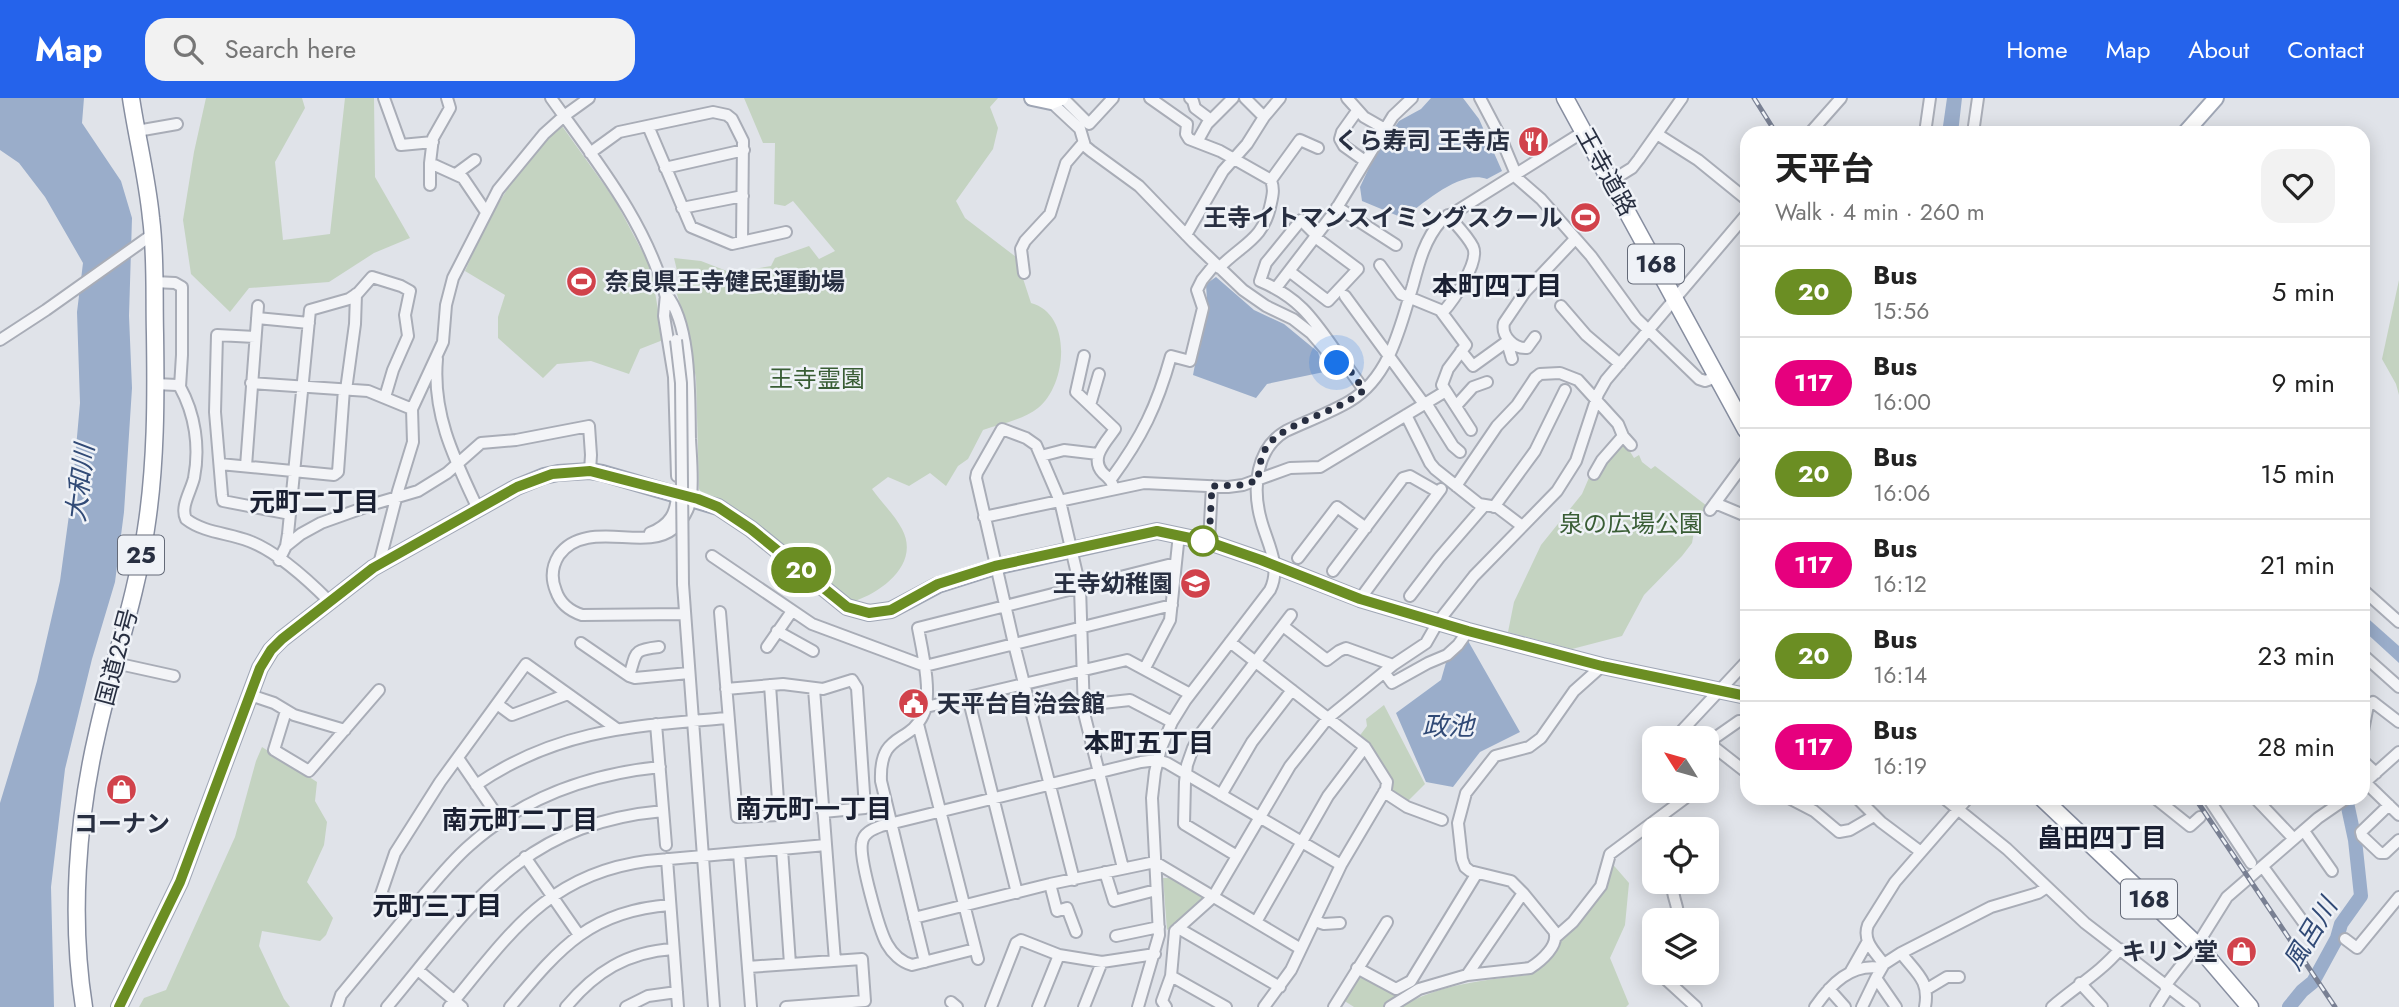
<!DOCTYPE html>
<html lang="en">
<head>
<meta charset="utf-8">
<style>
  :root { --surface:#fff; --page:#f2f2f2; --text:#222; --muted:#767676; --line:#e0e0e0; --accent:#2563eb }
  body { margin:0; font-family:Jost,"Noto Sans JP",sans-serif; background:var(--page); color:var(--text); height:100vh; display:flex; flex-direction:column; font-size:26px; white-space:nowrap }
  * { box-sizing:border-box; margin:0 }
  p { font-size:23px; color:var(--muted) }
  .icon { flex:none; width:38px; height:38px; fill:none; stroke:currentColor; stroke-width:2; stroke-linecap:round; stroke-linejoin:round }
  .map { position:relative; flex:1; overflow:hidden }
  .side { position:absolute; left:1740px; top:28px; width:630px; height:679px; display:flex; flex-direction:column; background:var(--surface); border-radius:21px; box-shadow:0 4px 18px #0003 }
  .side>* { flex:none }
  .badge { padding:0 14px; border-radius:23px; font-size:24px; line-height:46px }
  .needle { width:46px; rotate:307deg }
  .buttons { position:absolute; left:1642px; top:628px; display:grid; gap:14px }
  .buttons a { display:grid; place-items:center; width:77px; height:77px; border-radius:14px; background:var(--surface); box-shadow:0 4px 18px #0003; font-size:35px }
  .you { position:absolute; width:35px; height:35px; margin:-18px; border:5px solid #fff; border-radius:50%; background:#1a73e8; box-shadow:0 0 0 10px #1a73e833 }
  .map>.badge { position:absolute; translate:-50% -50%; box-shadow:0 0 0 4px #fff }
  .round { display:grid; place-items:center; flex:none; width:74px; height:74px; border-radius:21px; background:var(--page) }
  .head { display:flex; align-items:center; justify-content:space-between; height:119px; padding:0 35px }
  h1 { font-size:33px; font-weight:700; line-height:52px }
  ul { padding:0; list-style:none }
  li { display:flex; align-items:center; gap:21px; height:91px; padding:0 35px; border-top:2px solid var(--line) }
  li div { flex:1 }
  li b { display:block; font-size:26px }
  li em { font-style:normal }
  li .badge { min-width:77px; font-weight:700; text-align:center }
  header { display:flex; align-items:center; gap:42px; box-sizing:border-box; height:98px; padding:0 35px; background:var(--accent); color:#fff }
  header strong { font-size:33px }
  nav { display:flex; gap:38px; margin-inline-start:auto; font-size:24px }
  .search { width:490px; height:63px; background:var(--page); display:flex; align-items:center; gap:18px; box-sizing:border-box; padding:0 24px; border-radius:21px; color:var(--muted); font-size:26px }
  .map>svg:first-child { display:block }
</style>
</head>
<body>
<header>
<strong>Map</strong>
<div class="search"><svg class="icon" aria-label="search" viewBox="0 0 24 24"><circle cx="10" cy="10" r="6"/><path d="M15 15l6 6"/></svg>Search here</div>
<nav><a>Home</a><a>Map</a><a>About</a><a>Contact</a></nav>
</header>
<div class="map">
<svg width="2399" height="909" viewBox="0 0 2399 909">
  <rect width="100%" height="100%" fill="#e0e3e9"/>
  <path fill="#c4d3c1" d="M206,0h96l3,10 -30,54 8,78 47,-6 15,-136h29l1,79 35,61 -36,15 -45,29 -80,6 -19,24 -39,-38 -8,-54 11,-68z
    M744,0h254l-8,9 8,21 -5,21 -37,52 9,17 51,39 15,46c42,11 36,82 7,105 -15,12 -38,16 -55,22l-15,29 -10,7 -12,20 -16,-13 -21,13 -21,-9 -16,12c9,13 22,25 30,40 18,34 -18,62 -47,72 -43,-17 -80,-64 -118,-91 -11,-7 -31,-10 -38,-21l-3,-111 -12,-61 -9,-29 5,-5 -6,-25 27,3 31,12 39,-7 4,-8 34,-12 10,13 16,-8 -42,-50 -8,5 -11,-2 1,-61h-12z
    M562,28l53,74 36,68 12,72 -23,9 -11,25 -38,-13 -34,3 -14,14 -45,-40v-21l7,-22 -40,-24c24,-54 51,-107 97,-145z
    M2399,182v115l-3,-11 -14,-25z
    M1623,342l11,18 5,-3 3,7 9,7 4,-3 52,40 -11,15 -4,22 -10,13 -38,39 -22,41 -50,13 -64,-17 6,-30 27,-57 41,-51 9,-21z
    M1384,607l41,79 -20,20 -17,-10 4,-8 -21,-39 -13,-9 9,-12 -1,-7z
    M262,649l55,35 -2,19 12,21 -3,23 -17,37 26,36 -7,17 -6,6 -58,-10 -3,15 25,53 6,8h-151l5,-9 22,-8 69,-153 21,-76z
    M1609,762l20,23 -4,42 -15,33 19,46 -3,3h-225c38,-23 84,-27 127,-32l9,-4 12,-13 11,-20 19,-16z
    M1163,780h7l32,19v8l-35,25z
    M1363,878l38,19 -14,12h-33l-11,-7 12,-22z"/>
  <path fill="#9aadca" d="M0,0h84l-2,25 39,58 11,37 -3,98 3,72 -8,124 -9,70 -23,77 -27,110 -14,118 3,120h-54v-204l37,-122 23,-100 12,-88 8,-90 -3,-91 6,-49 -38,-66 -26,-34 -19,-13z
    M1431,0h32l16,21 23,52 -15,8c-26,-10 -63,24 -84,39l-41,-17 -2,-14 16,-34 23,-32 22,-12z
    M1947,0h15l-4,35h-16z
    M1216,179l38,33 30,14 34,28 6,20 -57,12 -11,14 -63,-23 14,-74 -1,-17z
    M2363,516l36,32v17l-36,-33z
    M1467,541l53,93 -40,20 -27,35 -27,-5 -30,-69 45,-33 6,-21z"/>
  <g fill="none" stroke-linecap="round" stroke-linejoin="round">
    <path stroke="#9aadca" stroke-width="14" d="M2289,909l13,-16 11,-9 24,-44 4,-14 20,-28 -6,-56 -9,-42"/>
    <defs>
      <path id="minor" d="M384,0l17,47 32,-3
        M551,0c45,63 97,126 116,203
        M1063,0l26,26 24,-26
        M1150,0l37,26 -1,10 3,5 31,12 51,29c3,9 2,14 0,23 -7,37 -29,41 -52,65
        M1190,0l3,3 2,7 16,12
        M1245,0l19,19
        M1347,0l17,19 21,12
        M1480,0l20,38 18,43 23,20 50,57 45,62 63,61 6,2 12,-4
        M1051,4l29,27 5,17 6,5 48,35 55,57 49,47 23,16 27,13 18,14 26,30 7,-1 20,28
        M1357,13l-15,21 -2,7 4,7 21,15
        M648,28l43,101 41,17 54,-12
        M137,33l40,-7
        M1810,35l31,-35
        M1925,35l5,-35
        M1973,35l5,-35
        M1657,36l41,26 48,39
        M1197,44l10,-18 26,-26
        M590,55l29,-21 94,-20 14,3 5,4 11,22 -1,101
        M430,65l33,15 23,34
        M665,70l79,-18
        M456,76l19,-14
        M1271,82l29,-40 18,8
        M1611,83l21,-13 7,-9 43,-61
        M430,87v-22l3,-25 17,-30 -3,-10
        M1337,109l59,38
        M682,110l61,-12
        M1186,137l37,-64 24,-27 17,-27 16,-19
        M1316,137l-15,-15 -35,43 -6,18c40,17 53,38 77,72
        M1380,167l21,29 39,16 26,35 -18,24 -6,16 29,45
        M1289,173l39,30 30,-32 -43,-32
        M1024,175l-3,-24 4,-8 25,-27 16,-51 18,-21
        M154,184l21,1 7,4v68l-2,32
        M1276,190l59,-77 58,-95 19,-18
        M666,196c26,31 23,105 24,145 1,19 3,39 1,58 -1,11 -9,25 -18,32 -28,23 -87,-11 -114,26 -7,11 -8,24 -3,36 4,12 14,20 26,24l103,-1
        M666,196l-2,22 10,61 3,99
        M1345,198l79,108
        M1561,208l25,29 34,29
        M1443,214c10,-11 37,-50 30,-65 -6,-12 -17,-22 -25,-32
        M257,220l52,5
        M255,239l-38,-2 -2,77 7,83 1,6 67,13
        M1535,239l-8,11c-13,1 -26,-12 -23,-25l21,-31 50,-53
        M0,242l46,-30 107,-76
        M1509,242v9l3,10
        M1461,253l12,15 36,-26
        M1084,258l-8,36 39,37c-9,13 -26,29 -12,44 6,6 8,6 10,13
        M437,261c-5,56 18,101 41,150
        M251,285l117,8 44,18
        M155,286l22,1 3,2c15,27 20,60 14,91 -3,13 -14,29 -8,41 18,14 43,14 63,22 27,10 60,40 80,60
        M346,292l9,-66 1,-30
        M1426,305l27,43 7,6
        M1090,307l9,-31
        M1456,308l17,-19 14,-5
        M1406,317l24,48 5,6 44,35 18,3 25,19
        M1041,358l23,-6 34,4
        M220,366l114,11 4,-3 6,-83
        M246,368l12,-160
        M1594,376l8,-14 21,-24
        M1111,381c31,-42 46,-73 60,-123l19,5 13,-53 -6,-18 5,-10 13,-16
        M1456,388l41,-60 20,-21 18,-27 5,-4 20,-1 18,7 40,44 5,12 8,9
        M1715,405l31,13
        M1494,409l41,-56 30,-61
        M1710,412l36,-49
        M984,419l160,-34 84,4 15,-2 47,-17 30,-1 126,-76
        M650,435c20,-8 27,-20 27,-41
        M1209,444l3,-56
        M286,448l15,-12 20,-11 56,-20 41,-12 29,-18 34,-30 35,-3 73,-14 2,29 -1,16
        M712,458l100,68 113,42 247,-61
        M1298,460l39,-51 29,21
        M279,462l7,-14 2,-12 22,-224 39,-11 9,-6 14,-16 29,9 9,5 -5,24 3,21 -15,34 -8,27
        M379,466l19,-73 15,-49 -1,-33 31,-67 3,-37 7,-27 45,-88 46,-56 20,-18 25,-18
        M1333,473l70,-93 7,-2 28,16
        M683,486l31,423
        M2362,491l37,33
        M1410,498l29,-38 45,-52
        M1360,501l81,-110
        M720,514l17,205 42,-2 -9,-130
        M1283,528l44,34 12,-9 7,-3 47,17
        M777,533l36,20
        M1230,544l135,105 22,35 -1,7 -45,76 -50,105 -27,37
        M581,545l48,33 6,2 54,-5
        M767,549l25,-36
        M2362,556l37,33
        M115,565l59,13
        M1145,570l25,-48 9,-86
        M1384,574l8,11 36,-20 19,-8 11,-10 10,-14
        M629,578c8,-24 3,-26 30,-29
        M726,591l57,-5 40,5 29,-9 5,8 8,120 -42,4
        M814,591l21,272
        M250,597l24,8 20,12 51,15
        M968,599l49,196
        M497,606l15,11 56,-21
        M1084,607l46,-5 42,22
        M926,609l201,-47 63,34
        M286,613l-12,39 35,21 70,-81
        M656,626l10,121
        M918,626l60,235
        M2362,638l6,-31 5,-3 26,20
        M1675,640l71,-76
        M1706,646l33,-23
        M1706,647l8,2 32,25
        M458,660l43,63
        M2362,660l2,4 12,11
        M2366,685l33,32
        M476,687c82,-56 158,-59 252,-67
        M2362,687l37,-33
        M1384,694l23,15 35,13
        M1221,697l31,-53 40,-52
        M1789,700l25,13 25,21 11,-2 24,-14
        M1857,700l24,24 40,30
        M1944,700l63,51 78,74 109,84
        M2155,700l35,28 10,-9
        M2208,700l43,65
        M2255,700l39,41
        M2389,707l-28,27 1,4 18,17h5l14,-13
        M2304,733l28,40
        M782,751l8,115
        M739,755l12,154
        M1237,758l-53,-32 1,-42 2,-17 6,-17 8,-15 90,-118
        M525,759l54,78
        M667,761l11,148
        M2263,769l49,67
        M1105,774l9,29 42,-11
        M1074,782l-60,-236 -38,-166 1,-5 25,-44 24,9 10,7 24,56 20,86 4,126 39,155
        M1674,784c-5,12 7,25 3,38
        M1050,786l7,27 10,-3 9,24
        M407,817l-26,-21 14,-41 45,-71 86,-118 91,65
        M914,820l136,-34 105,-22 146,87
        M1315,823l9,3 16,-1
        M1256,824l72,-126 37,-49
        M1178,830l102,59
        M1116,838l43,-9
        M1556,839l17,-15 28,-36 9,-32 74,-55 5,-8
        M2345,841l12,9 42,-51
        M975,851l-63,16c-11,-3 -20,-12 -25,-21 -8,-14 -28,-86 -25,-101 1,-10 11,-14 19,-17l260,-64 16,-2 10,3 174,102
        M1654,853l-5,7v6l5,4
        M1901,855c15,20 29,27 24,54
        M925,864l-44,-181c-2,-50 28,-36 42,-66 10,-19 -1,-66 -5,-87l258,-65
        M1884,866c-9,-12 -22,-23 -16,-39l27,-43 73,-84
        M748,869l114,-8 3,42 -79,6
        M1357,870l39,21 15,-8 66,-108
        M418,872l44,37
        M1851,873l17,-30
        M1659,875l37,34
        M1467,877l56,-82
        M1171,878l55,31
        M2080,885l22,24
        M2165,888l32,-41 30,-48 91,-79 29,-20
        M1829,891l16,18
        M1927,891l20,-12h12
        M951,904l6,5
        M337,909l4,-12c24,-29 48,-58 72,-87 18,-21 35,-44 57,-63 53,-47 120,-71 190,-78
        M387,909c85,-102 132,-183 276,-196
        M449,909c59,-71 98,-133 198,-146l179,-16
        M510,909c49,-58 79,-96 160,-102
        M566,909c29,-35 61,-55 107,-58
        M626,909l22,-11 29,-4
        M991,909l25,-64 5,-3 38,15 43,7 53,-8
        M1038,909l21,-52
        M1084,909l18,-45
        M1138,909l21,-72 -7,-137 3,-26 6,-24 11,-26 13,-21 85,-111c12,-24 -3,-47 -9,-70 -9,-32 -5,-72 25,-89 21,-10 44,-18 64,-30 40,-24 50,-74 63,-116 6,-23 12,-46 28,-64l142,-89
        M1166,909l-4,-6 9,-25 4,-45 38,-34 77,-131 38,-48 65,-53 33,-22 12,-21 36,-46 83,-85 19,-30 22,-67 8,-14 140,-165
        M1334,909l53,-85
        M1390,909l29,-18 48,-14 63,-7c11,-7 30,-23 24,-37l-31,-38 -12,-12 -41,-10 -5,-4 -3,-8 -4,-36 8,-30 29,-37 34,-9 12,-9 33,-47 28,-25
        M1815,909c16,-23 36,-44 66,-39
        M1862,909l14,-29
        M1896,909l-20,-29 8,-14 17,-11 90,-46 47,-14 9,-6
        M2052,909c23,-20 49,-35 68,-58
        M2156,909l12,-19"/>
      <path id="major" d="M1032,0l19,4 10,-4
        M2185,35l31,-35
        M119,909l61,-125 80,-214 11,-18 11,-11 91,-71 144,-81 27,-11 14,-3 32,-2 12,2 116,34 33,22 96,78 22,6 22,-3 47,-25 57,-18 162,-36 52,11 52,18 99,39 108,32 134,35 144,30"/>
      <path id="highway" d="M1565,0l181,332
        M2042,700l155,147 53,62
        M84,909c-14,-88 -7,-186 13,-273 15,-69 39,-135 49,-205 10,-64 10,-130 9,-195 -1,-39 1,-78 -4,-116 -4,-41 -14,-80 -20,-120"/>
    </defs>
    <use href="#minor" stroke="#a9adb7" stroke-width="14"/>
    <use href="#major" stroke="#9fa6b5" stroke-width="18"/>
    <use href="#highway" stroke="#878ea0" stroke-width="19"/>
    <use href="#minor" stroke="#f3f4f7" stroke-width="10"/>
    <use href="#major" stroke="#fff" stroke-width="14"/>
    <use href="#highway" stroke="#fff" stroke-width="16"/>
    <defs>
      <path id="rail" d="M1754,0l22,35
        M2195,700l140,209"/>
    </defs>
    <use href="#rail" stroke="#798093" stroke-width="5"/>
    <use href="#rail" stroke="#eff2f7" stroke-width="2.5" stroke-dasharray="8" stroke-linecap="butt"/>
    <defs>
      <path id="minor-bridge" d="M676,242l5,43 2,201"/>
    </defs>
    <use href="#minor-bridge" stroke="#a9adb7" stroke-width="14" stroke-linecap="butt"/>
    <use href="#minor-bridge" stroke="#f3f4f7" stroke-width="10"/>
  </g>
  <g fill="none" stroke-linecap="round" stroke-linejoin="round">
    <defs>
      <path id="line" d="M119,909l61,-125 80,-214 11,-18 11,-11 91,-71 144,-81 35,-13 38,-3 108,28 20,8 33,22 96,78 22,6 22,-3 47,-26 57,-18 162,-35 52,11 52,18 99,39 108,32 134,35 144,30"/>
    </defs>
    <use href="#line" stroke="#fff" stroke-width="16"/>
    <use href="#line" stroke="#6b8e23" stroke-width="10"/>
    <path stroke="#282f41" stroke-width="7" stroke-dasharray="0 12.6" d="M1203,443l-5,-2 11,3 3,-56 31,-1 15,-5c1,-10 2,-22 8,-32 16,-26 72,-35 98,-58l-20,-28 -7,1"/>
  </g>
  <defs>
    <symbol id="restaurant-disc" viewBox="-11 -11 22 22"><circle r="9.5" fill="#d1424b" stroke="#eff2f7"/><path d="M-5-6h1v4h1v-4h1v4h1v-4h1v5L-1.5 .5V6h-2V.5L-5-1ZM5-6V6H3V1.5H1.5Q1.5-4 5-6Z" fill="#fff"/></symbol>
    <symbol id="stadium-disc" viewBox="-11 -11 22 22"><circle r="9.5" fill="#d1424b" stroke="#eff2f7"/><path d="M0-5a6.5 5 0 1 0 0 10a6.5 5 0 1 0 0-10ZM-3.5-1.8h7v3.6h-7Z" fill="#fff"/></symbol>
    <symbol id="school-disc" viewBox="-11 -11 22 22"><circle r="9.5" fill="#d1424b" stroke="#eff2f7"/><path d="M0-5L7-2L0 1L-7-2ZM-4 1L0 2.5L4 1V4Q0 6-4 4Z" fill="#fff"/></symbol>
    <symbol id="civic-disc" viewBox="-11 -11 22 22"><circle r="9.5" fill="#d1424b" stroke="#eff2f7"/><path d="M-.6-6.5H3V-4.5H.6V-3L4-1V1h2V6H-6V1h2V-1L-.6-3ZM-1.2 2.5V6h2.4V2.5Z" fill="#fff"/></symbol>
    <symbol id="shop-disc" viewBox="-11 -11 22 22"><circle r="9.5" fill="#d1424b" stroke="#eff2f7"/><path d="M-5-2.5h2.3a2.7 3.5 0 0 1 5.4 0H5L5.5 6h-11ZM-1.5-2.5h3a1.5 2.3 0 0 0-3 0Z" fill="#fff"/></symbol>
  </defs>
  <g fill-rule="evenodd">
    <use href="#restaurant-disc" x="1516" y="26" width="35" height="35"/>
    <use href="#stadium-disc" x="1568" y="102" width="35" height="35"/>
    <use href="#stadium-disc" x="564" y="166" width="35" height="35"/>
    <use href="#school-disc" x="1178" y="468" width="35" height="35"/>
    <use href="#civic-disc" x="896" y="588" width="35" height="35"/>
    <use href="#shop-disc" x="104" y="674" width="35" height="35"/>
    <use href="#shop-disc" x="2224" y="836" width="35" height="35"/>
  </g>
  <circle fill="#fff" stroke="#6b8e23" stroke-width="3.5" cx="1203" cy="443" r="14"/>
  <g text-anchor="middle" stroke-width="5" stroke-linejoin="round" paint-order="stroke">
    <g fill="#eff2f7" stroke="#646a78" stroke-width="2">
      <rect x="1628" y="146.5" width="56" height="39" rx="5"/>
      <rect x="118" y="437.5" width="46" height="39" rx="5"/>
      <rect x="2121" y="781.5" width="56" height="39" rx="5"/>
    </g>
    <g font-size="23" font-weight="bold" fill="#282f41">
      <text x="1656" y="174">168</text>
      <text x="141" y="465">25</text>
      <text x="2149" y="809">168</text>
    </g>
    <g font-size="24" font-weight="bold" fill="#282f41" stroke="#eff2f7" text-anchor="end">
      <text x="1510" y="51">くら寿司 王寺店</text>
      <text x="1563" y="128">王寺イトマンスイミングスクール</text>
      <text x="605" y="192" text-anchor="start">奈良県王寺健民運動場</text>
      <text x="1173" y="494">王寺幼稚園</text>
      <text x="937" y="614" text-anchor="start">天平台自治会館</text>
      <text x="122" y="734" text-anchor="middle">コーナン</text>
      <text x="2218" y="862">キリン堂</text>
    </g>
    <g font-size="24" fill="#282f41" stroke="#eff2f7">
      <text transform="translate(1606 74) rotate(61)" y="8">王寺道路</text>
      <text transform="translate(117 559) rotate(-75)" y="8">国道25号</text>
    </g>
    <g font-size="24" fill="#395d35" stroke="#eff2f7">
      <text x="817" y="289">王寺霊園</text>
      <text x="1631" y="434">泉の広場公園</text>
    </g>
    <g font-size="26" font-weight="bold" fill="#1a2032" stroke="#eff2f7">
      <text x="1497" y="197">本町四丁目</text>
      <text x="314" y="413">元町二丁目</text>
      <text x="1149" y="654">本町五丁目</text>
      <text x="814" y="720">南元町一丁目</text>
      <text x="520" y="731">南元町二丁目</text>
      <text x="2102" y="749">畠田四丁目</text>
      <text x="437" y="817">元町三丁目</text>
    </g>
    <g font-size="26" font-style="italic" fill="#314a76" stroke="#eff2f7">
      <text transform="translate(80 385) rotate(-83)" y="9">大和川</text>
      <text x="1448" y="637">政池</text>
      <text transform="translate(2310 836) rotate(-59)" y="9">風呂川</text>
    </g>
  </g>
</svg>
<div class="buttons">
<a><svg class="needle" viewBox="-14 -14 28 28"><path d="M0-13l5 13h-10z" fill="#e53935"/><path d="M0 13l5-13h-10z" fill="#767676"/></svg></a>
<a><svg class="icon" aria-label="locate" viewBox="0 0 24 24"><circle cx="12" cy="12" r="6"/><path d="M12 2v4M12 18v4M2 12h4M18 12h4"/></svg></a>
<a><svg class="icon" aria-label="layers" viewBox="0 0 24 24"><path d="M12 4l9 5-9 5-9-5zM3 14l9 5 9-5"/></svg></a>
</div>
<div class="you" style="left:1337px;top:265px"></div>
<b class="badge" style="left:801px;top:472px;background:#6b8e23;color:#fff">20</b>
<section class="side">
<div class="head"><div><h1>天平台</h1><p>Walk · 4 min · 260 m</p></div><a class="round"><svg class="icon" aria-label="heart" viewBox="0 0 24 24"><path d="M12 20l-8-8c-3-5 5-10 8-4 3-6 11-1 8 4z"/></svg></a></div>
<ul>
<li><span class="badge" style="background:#6b8e23;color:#fff">20</span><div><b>Bus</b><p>15:56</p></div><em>5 min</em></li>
<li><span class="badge" style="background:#e6007e;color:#fff">117</span><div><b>Bus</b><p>16:00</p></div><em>9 min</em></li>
<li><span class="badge" style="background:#6b8e23;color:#fff">20</span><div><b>Bus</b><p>16:06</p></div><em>15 min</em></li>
<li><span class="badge" style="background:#e6007e;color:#fff">117</span><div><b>Bus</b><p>16:12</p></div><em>21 min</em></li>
<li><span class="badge" style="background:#6b8e23;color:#fff">20</span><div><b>Bus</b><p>16:14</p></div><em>23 min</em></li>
<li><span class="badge" style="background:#e6007e;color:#fff">117</span><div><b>Bus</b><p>16:19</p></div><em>28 min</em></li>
</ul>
</section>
</div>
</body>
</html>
